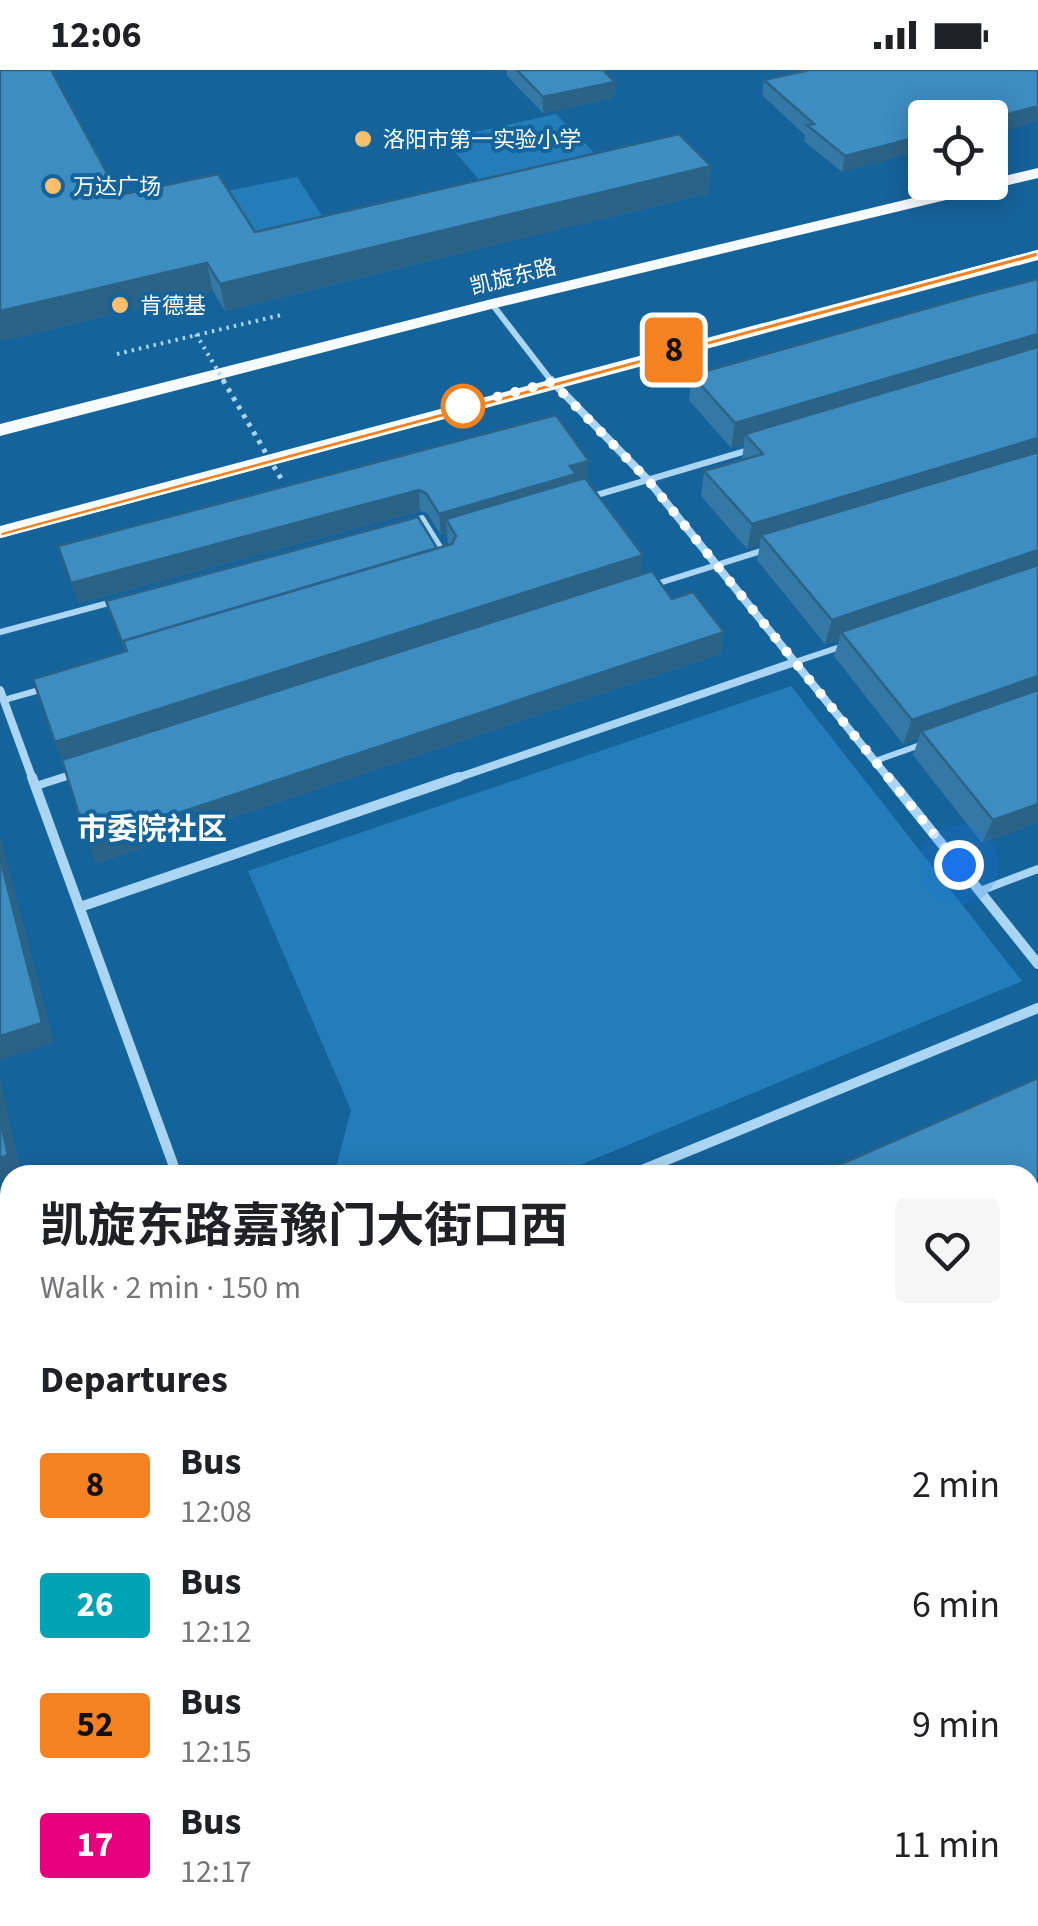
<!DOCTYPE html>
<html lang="en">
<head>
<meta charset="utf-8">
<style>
  :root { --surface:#fff; --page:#f6f6f6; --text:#202124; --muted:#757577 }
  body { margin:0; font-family:"Source Sans 3","Noto Sans SC",sans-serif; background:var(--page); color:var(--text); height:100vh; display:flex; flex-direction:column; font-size:38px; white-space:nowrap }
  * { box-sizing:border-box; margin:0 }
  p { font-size:32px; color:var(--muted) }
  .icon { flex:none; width:55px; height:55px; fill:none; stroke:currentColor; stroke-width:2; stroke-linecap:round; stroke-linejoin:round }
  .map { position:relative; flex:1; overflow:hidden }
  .details { position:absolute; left:0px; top:1095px; width:1040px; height:762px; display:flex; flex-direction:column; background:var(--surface); border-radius:30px 30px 0 0; box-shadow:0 5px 25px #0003 }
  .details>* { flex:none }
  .badge { padding:0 20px; border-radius:8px; font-size:35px; line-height:65px }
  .buttons { position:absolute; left:908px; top:30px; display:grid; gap:20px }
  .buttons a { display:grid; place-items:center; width:100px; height:100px; border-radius:10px; background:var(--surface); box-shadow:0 5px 25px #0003; font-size:50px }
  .you { position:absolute; width:50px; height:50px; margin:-25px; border:8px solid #fff; border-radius:50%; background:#1a73e8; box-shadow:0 0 0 15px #1a73e833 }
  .map>.badge { position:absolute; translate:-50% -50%; box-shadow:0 0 0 5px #fff }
  h2 { padding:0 40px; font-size:38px; line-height:90px }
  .round { display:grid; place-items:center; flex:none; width:105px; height:105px; border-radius:10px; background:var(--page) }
  .headline { display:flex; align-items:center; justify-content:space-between; height:170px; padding:0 40px }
  h1 { font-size:48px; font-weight:700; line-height:75px }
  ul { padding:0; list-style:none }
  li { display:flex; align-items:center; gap:30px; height:120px; padding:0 40px }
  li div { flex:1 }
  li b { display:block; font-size:38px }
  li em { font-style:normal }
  li .badge { min-width:110px; font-weight:700; text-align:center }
  .status { display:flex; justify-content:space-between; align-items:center; height:70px; padding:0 50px; background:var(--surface); direction:ltr }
  .status svg { height:28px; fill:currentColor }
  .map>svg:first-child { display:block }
</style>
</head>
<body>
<div class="status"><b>12:06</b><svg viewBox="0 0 49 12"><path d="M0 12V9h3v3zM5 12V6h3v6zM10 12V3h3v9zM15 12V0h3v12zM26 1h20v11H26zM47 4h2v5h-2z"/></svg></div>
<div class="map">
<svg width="1038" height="1856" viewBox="0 0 1038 1856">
  <rect width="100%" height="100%" fill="#15639b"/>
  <path fill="#247db8" d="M556,44l54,55 -117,27 -49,-57z
    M297,107l29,45 -72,16 -27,-47z
    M791,616l231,295 -466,194h-222l17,-65 -103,-239z
    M10,1301v257l-10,-51v-202z
    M68,1848h286l2,8h-287z"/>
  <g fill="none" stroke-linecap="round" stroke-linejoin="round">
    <path stroke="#aad6f3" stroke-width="4" stroke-dasharray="2.5 5" stroke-linecap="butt" d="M117,284l164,-39"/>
    <path stroke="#aad6f3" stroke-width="6" d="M590,427l159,-47
      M410,452l12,-4 23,37
      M653,515l111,-35
      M0,562l116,-31
      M795,592l48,-16
      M4,630l39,-11
      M875,691l48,-17
      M56,710l18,-6"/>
    <path stroke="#aad6f3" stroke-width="8" d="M36,716l28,-9
      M980,821l58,-22
      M1030,1192l8,-3"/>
    <path stroke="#aad6f3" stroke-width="10" d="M1030,1444l8,-4
      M0,1825l6,31"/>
    <path stroke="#aad6f3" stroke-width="6" d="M492,234l61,79"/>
    <path stroke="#aad6f3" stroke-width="8" d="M551,310l97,100 242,300
      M0,620l33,90
      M451,710l344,-118"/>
    <path stroke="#aad6f3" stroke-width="10" d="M32,707l145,398
      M888,707l150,187
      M80,837l379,-130
      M630,1105l408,-167"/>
    <path stroke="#aad6f3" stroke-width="12" d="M1030,1785l8,-5
      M407,1848l2,8
      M911,1856l14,-8"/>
    <path fill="#f6fbff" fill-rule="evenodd" d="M1038,98v10l-543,130 -495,128v-12l492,-125z
      M1038,180v10l-1038,278v-12z"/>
    <path stroke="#aad6f3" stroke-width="4" stroke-dasharray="2.5 5" stroke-linecap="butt" d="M196,264l29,49"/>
    <path stroke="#aad6f3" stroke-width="5" stroke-dasharray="4 6" stroke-linecap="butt" d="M223,310l60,102"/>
  </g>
  <path fill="#3479a6" d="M0,0l119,125 136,37 456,-66 -3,27 -483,118 -12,-20 -213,50z
    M507,0h96l12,12 -1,16 -71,15 -36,-37z
    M1038,0v51l-48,13v-16l-148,54 -38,-31 1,-6 -43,-40 2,-15z
    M967,227l71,525 -56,21 -69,-88 6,-17 -16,6 -69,-88 5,-16 -14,4 -68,-84 3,-15 -13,4 -46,-53 3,-25 38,-11 2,-16 -13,4 -42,-48 3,-25z
    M556,345l32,67 53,93 31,24 52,33 -4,22 -623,209 -9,-20 -25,-83 -8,-18 70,-91 -19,-50 331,-53 11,-3 -1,-12 -6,2 -14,-22 -7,-2 -341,92z"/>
  <path fill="#2b6387" d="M615,12l-1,16 -71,15v-16z
    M1038,36v15l-48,13v-15z
    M925,65v15l-83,22 3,-16z
    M711,96l-3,27 -483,118 -5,-27z
    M207,193l6,28 -213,50v-30z
    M1038,264v18l-293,82 -1,10 -13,4 4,-25z
    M1038,368v17l-277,80 -1,10 -13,4 5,-25z
    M589,391l-1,21 -142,37 1,14 -6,2 -2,-21 131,-48z
    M419,420l1,21 -341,92 -8,-20z
    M1038,480v17l-197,65 -2,8 -14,4 7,-24z
    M643,485l-3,28 -573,186 -12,-27z
    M724,562l-4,22 -623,209 -9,-20z
    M1038,606v16l-117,39 -2,7 -16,6 9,-24z
    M1038,734v18l-56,21 11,-23z
    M0,765l54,207 -54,18z
    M0,1008l21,95 -11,2v2l-10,4z
    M1038,1117v11l-8,3v-10z"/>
  <path fill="#3d8dc1" stroke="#2b6387" stroke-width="2.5" d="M0,0h51l68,125 99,-21 37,58 424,-98 32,32 -491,118 -13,-21 -207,48z
    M517,0h86l12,12 -72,15z
    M809,0h229v36l-48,13 -65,-1v17l-80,21 -38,-31 7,-1 -50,-44z
    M1038,209v55l-303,89 -43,-48 275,-78z
    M1038,277v91l-286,86 -48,-53 59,-17 -18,-20z
    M556,345l33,46 -19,5 6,8 -137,40 -13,-21 -7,-3 -348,93 -13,-37z
    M1038,382v98l-206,70 -71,-85z
    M585,408l58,77 -588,187 -22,-63 94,-28 -4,-10 329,-97 4,-8 -10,-17z
    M418,447l19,31 -314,93 1,6 -18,-46z
    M1038,495v111l-126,44 -71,-88z
    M652,501l20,28 21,-7 31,40 -636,211 -26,-83z
    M1038,620v114l-45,16 -72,-89z
    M0,788l42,165 -42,13z
    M1038,1008v109l-8,4v-16h-214z
    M0,1050l8,35 -8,3z
    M1038,1268v128l-8,4v-129z
    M1038,1490v125l-8,4v-125z
    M472,1848h266l3,8h-266z"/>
  <path fill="#f58220" stroke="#fff" stroke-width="2.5" d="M1038,181v6l-1038,280v-5z"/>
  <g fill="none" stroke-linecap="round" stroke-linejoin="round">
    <path stroke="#fff" stroke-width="10" stroke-dasharray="0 18" d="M463,336l89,-24 96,98 311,385"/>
  </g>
  <g fill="#ffbe6c" stroke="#15639b" stroke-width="4">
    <circle cx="363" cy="69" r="10"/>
    <circle cx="53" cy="116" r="10"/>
    <circle cx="120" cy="235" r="10"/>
  </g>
  <circle fill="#fff" stroke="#f58220" stroke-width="5" cx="463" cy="336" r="20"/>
  <g text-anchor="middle" stroke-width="8" stroke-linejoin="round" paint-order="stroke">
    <g font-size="22" fill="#fff" stroke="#15639b" text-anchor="start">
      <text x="383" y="77">洛阳市第一实验小学</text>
      <text x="73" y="124">万达广场</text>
      <text x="140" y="243">肯德基</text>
    </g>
    <g font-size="22" fill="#fff" stroke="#15639b">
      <text transform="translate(513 206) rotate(-14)" y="8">凯旋东路</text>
    </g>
    <g font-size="30" font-weight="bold" fill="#fff" stroke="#15639b">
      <text x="152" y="769">市委院社区</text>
    </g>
  </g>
</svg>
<div class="buttons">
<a><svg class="icon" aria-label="locate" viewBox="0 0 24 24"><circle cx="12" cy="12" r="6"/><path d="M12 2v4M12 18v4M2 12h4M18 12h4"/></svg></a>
</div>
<div class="you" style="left:959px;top:795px"></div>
<b class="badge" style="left:674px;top:280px;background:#f58220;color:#111">8</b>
<section class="details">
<div class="headline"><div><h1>凯旋东路嘉豫门大街口西</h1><p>Walk · 2 min · 150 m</p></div><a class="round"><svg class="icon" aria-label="heart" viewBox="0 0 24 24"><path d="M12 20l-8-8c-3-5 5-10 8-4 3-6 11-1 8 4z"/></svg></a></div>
<h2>Departures</h2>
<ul>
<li><span class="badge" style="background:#f58220;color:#111">8</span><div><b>Bus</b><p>12:08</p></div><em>2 min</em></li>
<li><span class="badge" style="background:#00a3b4;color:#fff">26</span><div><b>Bus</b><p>12:12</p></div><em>6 min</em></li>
<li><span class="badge" style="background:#f58220;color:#111">52</span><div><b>Bus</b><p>12:15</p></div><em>9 min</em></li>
<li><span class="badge" style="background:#e6007e;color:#fff">17</span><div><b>Bus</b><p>12:17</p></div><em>11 min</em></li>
</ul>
</section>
</div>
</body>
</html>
